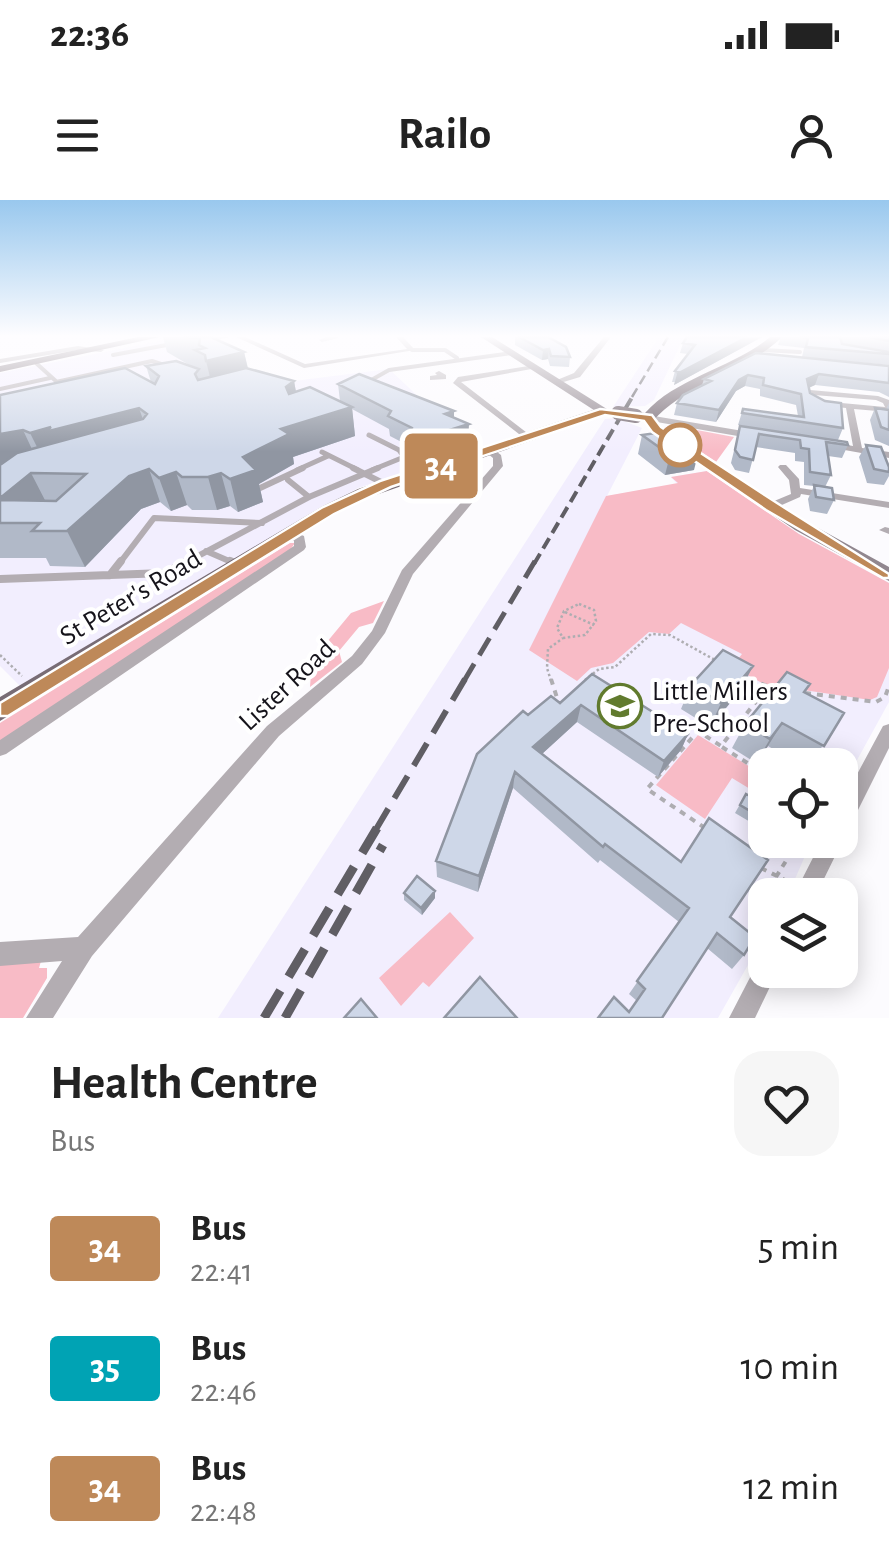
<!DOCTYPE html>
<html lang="en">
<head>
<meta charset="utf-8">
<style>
  :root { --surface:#fff; --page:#f6f6f6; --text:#222; --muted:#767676 }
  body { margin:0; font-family:"Alegreya Sans",sans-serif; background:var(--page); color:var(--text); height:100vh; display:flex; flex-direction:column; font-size:38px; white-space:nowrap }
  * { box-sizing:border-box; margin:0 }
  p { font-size:32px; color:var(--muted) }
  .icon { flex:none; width:55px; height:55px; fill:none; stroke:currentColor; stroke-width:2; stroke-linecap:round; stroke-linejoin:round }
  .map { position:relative; height:818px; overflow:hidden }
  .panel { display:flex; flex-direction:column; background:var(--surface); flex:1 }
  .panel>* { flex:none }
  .badge { padding:0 20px; border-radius:8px; font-size:35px; line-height:65px }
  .controls { position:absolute; left:748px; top:548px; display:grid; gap:20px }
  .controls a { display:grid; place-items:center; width:110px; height:110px; border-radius:20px; background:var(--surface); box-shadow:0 5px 25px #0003; font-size:50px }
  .map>.badge { position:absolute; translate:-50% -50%; box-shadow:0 0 0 5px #fff }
  .round { display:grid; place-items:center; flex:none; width:105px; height:105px; border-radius:30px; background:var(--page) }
  .overview { display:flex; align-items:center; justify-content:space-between; height:170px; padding:0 50px }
  h1 { font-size:48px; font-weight:700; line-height:75px }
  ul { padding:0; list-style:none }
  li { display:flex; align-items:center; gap:30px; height:120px; padding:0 50px }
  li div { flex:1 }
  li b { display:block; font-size:38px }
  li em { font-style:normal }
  li .badge { min-width:110px; font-weight:700; text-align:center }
  .status { display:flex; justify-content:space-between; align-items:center; height:70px; padding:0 50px; background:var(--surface); direction:ltr }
  .status svg { height:28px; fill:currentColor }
  header { display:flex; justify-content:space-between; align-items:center; height:130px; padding:0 50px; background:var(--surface); font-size:45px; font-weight:700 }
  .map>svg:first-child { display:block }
</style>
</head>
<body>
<div class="status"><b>22:36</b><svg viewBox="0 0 49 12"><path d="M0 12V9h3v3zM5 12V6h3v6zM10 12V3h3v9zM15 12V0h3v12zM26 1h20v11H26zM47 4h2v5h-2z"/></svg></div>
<header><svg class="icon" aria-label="menu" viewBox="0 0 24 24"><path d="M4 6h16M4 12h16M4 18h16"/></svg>Railo<svg class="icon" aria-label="person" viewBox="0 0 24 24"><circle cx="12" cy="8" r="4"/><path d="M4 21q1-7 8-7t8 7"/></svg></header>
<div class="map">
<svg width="889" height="818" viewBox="0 0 889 818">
  <rect width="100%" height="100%" fill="#fcfbfe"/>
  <path fill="#f2eefe" d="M659,137h25l-30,63 -9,6 -32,1z
    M174,138l24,3 80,42 111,-14 86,81 -117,38 -337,199 -21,-21v-293z
    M616,218l26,10 -35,68 70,-12 -6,-7 36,-6 92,63 90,49v119l-49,89v-26h-75v75h47l-24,55h-23v40l-47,83h-500l387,-599z"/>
  <path fill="#f8bbc6" d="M670,225l64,12 -18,25 -51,-34z
    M707,271l92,63 90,49v85l-12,29 -7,3 -106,-16 -32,-17 10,-13 -61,-31 -12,11 -20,-2 -36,31 -22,5 -14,13 -48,-31 77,-154 72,-13 -7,-6z
    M290,343h5l-5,7 -290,192v-19z
    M384,401l-11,22 -14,4 -20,24 3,11 -32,25 2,-27 39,-47z
    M698,535l67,41v22l-33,-20 -27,41 -49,-34z
    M450,712l24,26 -45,49 -6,-5 -22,24 -22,-28z
    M41,761l-2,7h8v10l-24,40h-23v-54z"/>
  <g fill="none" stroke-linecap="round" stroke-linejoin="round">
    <path stroke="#aeadb1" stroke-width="2.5" stroke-dasharray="2.5 2.5" stroke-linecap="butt" d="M579,404l15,6 2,11 -11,14 -22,3 -6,-10 7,-17z
      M565,412l29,13
      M0,455l22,21
      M748,478l8,3
      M585,480l14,-11 16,-2 36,-33 19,1 45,25
      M551,481l-4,-13 1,-19 15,-11"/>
    <path stroke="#aeadb1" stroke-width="4" stroke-dasharray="6 6" stroke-linecap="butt" d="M551,479l7,22
      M750,479l22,9
      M805,493l71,9 9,-5 4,-11
      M722,547l43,27
      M705,628l-58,-39 51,-58 23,15 45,-57
      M761,668l28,14
      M776,677l23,-37"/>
    <path stroke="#b3adb2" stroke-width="4" d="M412,150h33l12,8
      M763,150l37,2
      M113,155l59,-11
      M36,163l22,20
      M56,182l96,-21 21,7
      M366,183l23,-13 123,-17
      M0,189l50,-11"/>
    <path stroke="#b3adb2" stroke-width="5" d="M369,235l30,15 5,7 -32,13
      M322,252l36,18
      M297,270l31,-14"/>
    <path stroke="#b3adb2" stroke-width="6" d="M353,268l32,16
      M288,280l21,17
      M258,289l45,-21
      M206,351l30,13
      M119,364l35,-46 108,5
      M183,364l126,-67 69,-29"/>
    <path stroke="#b3adb2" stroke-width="8" d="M230,361l9,4
      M110,375l11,-14
      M0,379l165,-6 23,-12"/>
    <path fill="#b3adb2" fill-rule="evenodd" d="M236,137h9l60,27 102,-15 -11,-12h7l12,13 -111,18z
      M327,137h11v1l-16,4 -3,-2z
      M604,137h7l-31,40 -23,7v-4l17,-7z
      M78,146l26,4 -3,2 -23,-2 -78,13v-4z
      M535,165l2,3 -76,14 70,54v4l-3,1 -75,-58 5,-6z
      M439,171l7,4v4l-16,1v-4l7,-1 -2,-2z
      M810,190l68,6 11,4v12l-35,-3 8,39 27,4v6l-61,-11 -2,-2 5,-3 22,4 -7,-38 -28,-3 -11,-4 -1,-9zM814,195l62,5 7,3 2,4 -65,-6 -6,-3z
      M648,215l107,18 4,3 -4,3 -110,-19v-4z
      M487,249h6l8,6 2,11 -90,108 -28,59 -23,31 -83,72 -187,220 -39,62h-27l36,-57 -62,5v-24l78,-5 189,-211 85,-70 20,-25 30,-61 91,-104v-8l-6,-5z
      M780,265h6l13,14 1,9 89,14v6l-88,-14 -1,3 -25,11h-8v-4l24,-10 -2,-14 -11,-13z
      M885,327l4,1v6l-10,-4z
      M291,331l13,5 2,11 -2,3 -298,204 -6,2v-16l294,-194v-5l-9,-7z
      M889,524v24l-42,84 -6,3 2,5 -27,55h-22l28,-55h18v-34l43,-80z
      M765,758v12h13l-23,48h-26l29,-56z"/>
    <path fill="#91878f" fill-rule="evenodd" d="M481,137h11l118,74 -10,3z
      M644,215h8l8,11 147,96 82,45v14l-94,-51 -143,-98 -10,-14z"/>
    <path fill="#786c75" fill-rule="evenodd" d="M138,137h22l-160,35v-6z
      M770,137h12c-38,37 -95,45 -129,84l-24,-5 7,-4 9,1c32,-36 88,-45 125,-76z
      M599,208l26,5 -7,4 -13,-2 -235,82 -35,17 -335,207v-24l323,-191 35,-17z"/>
    <path stroke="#605e64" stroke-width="2.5" stroke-dasharray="10 5" stroke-linecap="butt" d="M632,197l36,-60"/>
    <path stroke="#605e64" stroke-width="4" stroke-dasharray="12 6" stroke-linecap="butt" d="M534,364l100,-170"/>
    <path stroke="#605e64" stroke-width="5" stroke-dasharray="20 10" stroke-linecap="butt" d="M464,481l71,-120"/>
    <path stroke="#605e64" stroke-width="6" stroke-dasharray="26 12" stroke-linecap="butt" d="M375,631l90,-152"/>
    <path stroke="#605e64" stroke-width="9" stroke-dasharray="32 16" stroke-linecap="butt" d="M264,818l113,-190
      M285,818l98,-173"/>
    <path stroke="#786c75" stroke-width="14" d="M618,213l18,3"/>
  </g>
  <path fill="#b1b9c8" d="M163,137h67l-13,3 27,12 4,16 46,13 2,11 44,9 -2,-17 116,27v7l14,27 -41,13 -16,-3v-8l-21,-11 -1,-7 -37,-20 3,27 -62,21 1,7 -35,20 4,18 -25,10 -8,-6 -13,4h-25l-5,-5 -16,6 -11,-9 -19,7 -56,58 -35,-1 -4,-8h-46v-163l151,-13 -5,-16h45l-24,-14z
    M515,137h33l22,20 -1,10 -19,-1 -2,-7 -6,1 -27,-15z
    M762,137l-88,48 1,-3h-3l3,-11 13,-17 -8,-1 3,-10z
    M781,137h108v28l-87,-8 2,-9 -26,-3z
    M756,153l133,13v31l-10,-5 -64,-7 -6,3 1,5 33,35 -5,12 10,5 -6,13 -14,-2 3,19 -6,12 9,13 -7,14 -17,-3 -2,-12 6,-13 -10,-1v-23l-9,-1v-8l-39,-6 -7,26 -14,-3 -4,-7 9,-37 48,7 -50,-8 5,-16 55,7 -2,-11 -36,-9v-7l-15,-3 -9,5 -20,31 -42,-7 3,-12 25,-18 2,-6z
    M889,203v43l-14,-6 -5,-20 5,-12 11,1z
    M642,235l52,35 -29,5 -27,-21z
    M866,245l23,22v9l-5,9 -17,-2 -8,-26z
    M592,474l96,60 -7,16 -23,27 -81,-55 -35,32 188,163 14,38 -12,14 -25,-21 -78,64 8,-11 -8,-7 50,-72 -79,-62 -2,3 -85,-75 -35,104 -41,-15 -1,-16 92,-146 32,-12z
    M810,484l-5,9 39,20 -34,52h-10l-32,-19 -12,17 -24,-15 13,-24z
    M691,485l50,5 -31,37 -29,-18z
    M746,594l11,21 -5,8 -17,-10z
    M404,693l31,5 -13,17 -18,-15z"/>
  <path fill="#9096a2" d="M747,137h15l-88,48 3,-11z
    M549,149l-1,10 -6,1 1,-10z
    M244,152l7,31 -37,10 -8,-32z
    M819,174l-4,11 -12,5 4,-11z
    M748,175l-3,11 -9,5 -20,31 3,-12 20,-30z
    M294,181l5,28 -9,5 -4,-27z
    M352,207l3,29 -62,21 1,7 -35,20 4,18 -25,10 -8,-33 13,-22 38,-28z
    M139,208l10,29 -104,26 -15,-30z
    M454,211v18l15,-5 -1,21 -41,13v-21l18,-23z
    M23,230l14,30 -37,9v-35z
    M699,250l-5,20 -29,5 5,-20z
    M149,269l11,33 -19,7 -56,58 -18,-36 62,-55z
    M176,272l11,33 -16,6 -12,-33z
    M31,273l17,33 -48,-2v-6z
    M221,273l9,33 -13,4 -9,-33z
    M753,466l-12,24 -31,37 11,-24z
    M581,505l-4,17 -46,42 2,-17z
    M782,523l-14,23 -12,17 14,-24z
    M688,534l-7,16 -23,27 6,-16z
    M515,572l-2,16 -35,104 1,-16z
    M435,691v7l-13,17 -1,-7z"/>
  <path fill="#ced7e8" stroke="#9096a2" stroke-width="2.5" d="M184,137h27l33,15 -38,9 -1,-6 -10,-5 10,-2 -6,-3 1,-7z
    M519,137h29l18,10 4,10 -19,-1 -2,-7 -6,1z
    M687,137h60l-70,37 3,-2 -5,-1 20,-26 -12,-2z
    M800,137h40l2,7 47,8v2l-83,-7 2,-9z
    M869,137h20v4z
    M756,153l133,13v17l-70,-9 -12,5 3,14 15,8 16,2 2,25 -101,-15 1,-4 61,8 -3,-23 -38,-9 1,-7 -16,-3 -9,5 -20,30 -42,-7 6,-8 28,-14 -7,-2z
    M176,161l23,8 -4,5 3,6 48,-12 48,13 -8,6 3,7 21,-7 42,20 -71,22 8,5 -46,23 13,13 -26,9 -9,-6 -13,4h-26l-6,-5 -17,6 -10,-9 -20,7 -62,55h-35l8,-8h-40v-23l56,1 30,-27 -55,-1 -31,25v-33l17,-12 126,-34 4,-5 -8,-6 -94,24 6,-5 -21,6 -7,-3 -23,4v-39l125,-27 30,16 4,-8 -13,-10z
    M359,174l95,37 -9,3 24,10 -42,13 -16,-3 1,-6 -24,-12 3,-5 -53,-27z
    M875,208l14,2v20l-8,-3z
    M740,226l107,16 1,3 -22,-3 5,33 -21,-3 -1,-23 -8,-1 -1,-8 -41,-6 -6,26 -13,-3 -5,-7z
    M670,231l29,19 -29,5 -28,-20z
    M866,245l15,2 8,20v5l-15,-3z
    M814,285l18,3 2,12 -18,-3z
    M723,450l30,16 -32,37 -30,-18z
    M787,472l23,12 -6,8 40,21 -20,33 -42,-23 -12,16 -25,-15z
    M592,474l96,60 -24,27 -83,-56 -48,42 148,115 28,-44 59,42 -38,57 25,20 -11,18 -27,-22 -55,85h-64l16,-21 15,15 16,-23 -8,-8 52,-73 -84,-64 -2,3 -88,-75 -36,104 -43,-15 41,-107 46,-43 5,4 23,-19 9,7z
    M746,594l17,9 -6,12 -17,-10z
    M417,676l18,15 -14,17 -17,-15z
    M480,777l37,41h-73z
    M361,799l16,19h-33z"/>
  <linearGradient id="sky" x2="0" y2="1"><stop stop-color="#99c8ee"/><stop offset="0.54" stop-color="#fefdff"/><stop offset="1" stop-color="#fefdff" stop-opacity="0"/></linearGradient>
  <rect width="889" height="252" fill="url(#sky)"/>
  <path fill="#be8959" stroke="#fff" stroke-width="2.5" d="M600,209l52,6 9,12 116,76 112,71v4h-6l-117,-68 -114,-78 -8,-11 -39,-6 -214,72 -57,27 -326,202h-8v-13l323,-196 57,-26z"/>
  <defs>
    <symbol id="school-ring" viewBox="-11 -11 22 22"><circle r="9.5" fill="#fff" stroke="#617b2e" stroke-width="1.5"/><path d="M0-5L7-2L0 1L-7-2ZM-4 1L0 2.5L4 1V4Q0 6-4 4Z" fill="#617b2e"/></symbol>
  </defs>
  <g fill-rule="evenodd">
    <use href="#school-ring" x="595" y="481" width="50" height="50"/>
  </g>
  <circle fill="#fff" stroke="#be8959" stroke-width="5" cx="680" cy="245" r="20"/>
  <g text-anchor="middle" stroke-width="8" stroke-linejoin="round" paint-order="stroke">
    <g font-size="28" fill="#15131a" stroke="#fff">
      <text transform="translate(130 396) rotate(-31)" y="10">St Peter's Road</text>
      <text transform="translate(286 484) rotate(-43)" y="10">Lister Road</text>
    </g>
    <g font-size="28" fill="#15131a" stroke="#fff" text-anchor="start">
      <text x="652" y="500">Little Millers<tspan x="652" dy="32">Pre-School</tspan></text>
    </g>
  </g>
</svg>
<div class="controls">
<a><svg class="icon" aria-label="locate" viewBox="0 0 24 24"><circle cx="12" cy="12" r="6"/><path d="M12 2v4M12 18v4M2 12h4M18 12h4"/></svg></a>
<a><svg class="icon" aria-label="layers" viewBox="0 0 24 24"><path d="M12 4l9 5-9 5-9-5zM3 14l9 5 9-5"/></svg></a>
</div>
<b class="badge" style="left:441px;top:266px;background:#be8959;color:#fff">34</b>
</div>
<section class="panel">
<div class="overview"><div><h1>Health Centre</h1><p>Bus</p></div><a class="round"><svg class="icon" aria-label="heart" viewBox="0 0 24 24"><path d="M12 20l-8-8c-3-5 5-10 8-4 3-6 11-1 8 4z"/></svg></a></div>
<ul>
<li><span class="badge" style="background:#be8959;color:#fff">34</span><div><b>Bus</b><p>22:41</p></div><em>5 min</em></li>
<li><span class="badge" style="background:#00a3b4;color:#fff">35</span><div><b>Bus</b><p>22:46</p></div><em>10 min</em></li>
<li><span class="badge" style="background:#be8959;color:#fff">34</span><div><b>Bus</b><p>22:48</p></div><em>12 min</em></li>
</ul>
</section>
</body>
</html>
